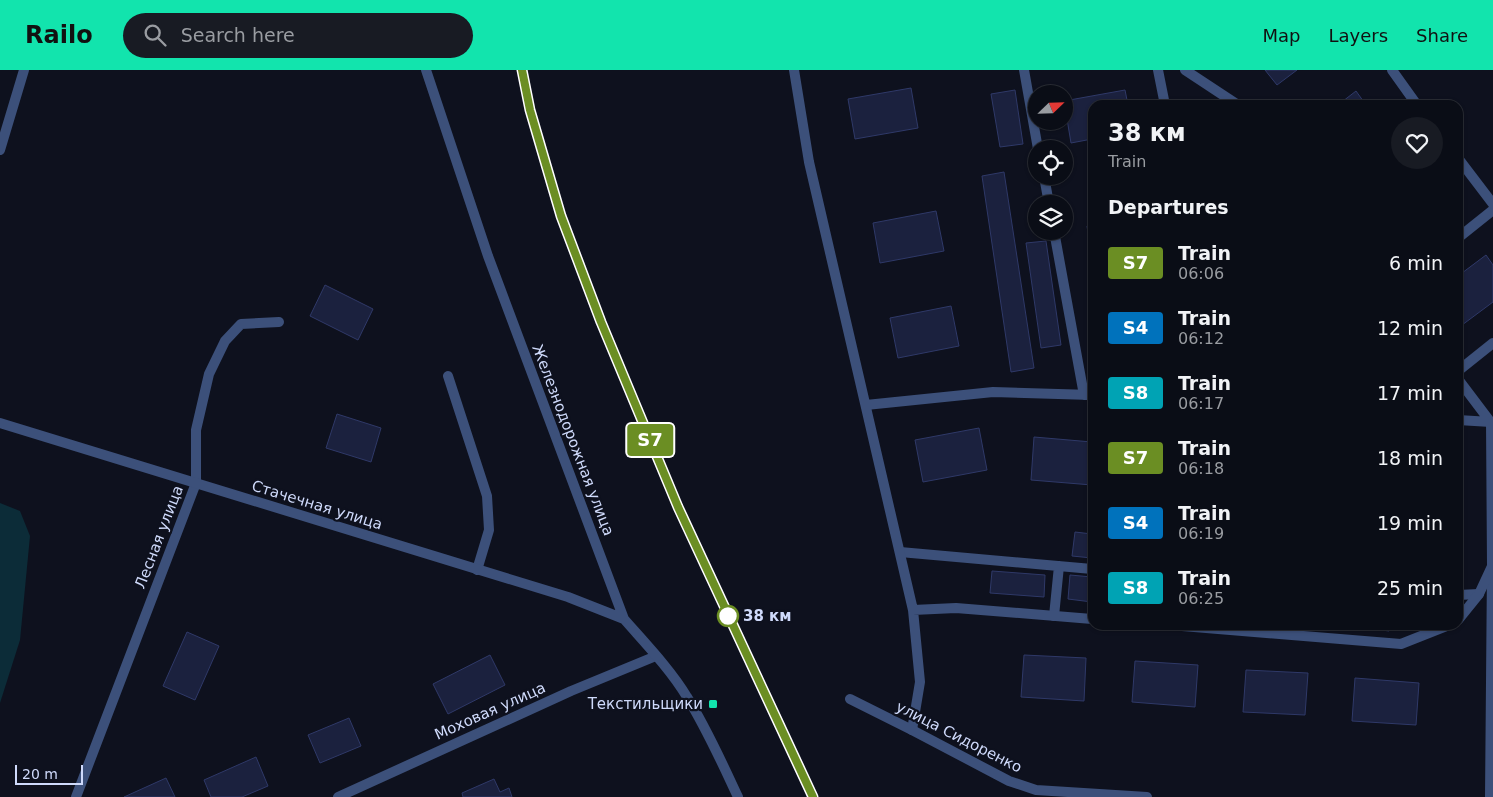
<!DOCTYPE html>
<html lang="en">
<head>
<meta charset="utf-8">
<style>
  :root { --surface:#0a0d16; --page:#181b23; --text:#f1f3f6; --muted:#999ca1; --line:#2a2d35; --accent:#12e4ad }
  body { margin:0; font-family:"DejaVu Sans",sans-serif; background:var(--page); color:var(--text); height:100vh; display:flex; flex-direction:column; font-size:19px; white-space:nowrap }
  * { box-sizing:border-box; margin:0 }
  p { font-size:16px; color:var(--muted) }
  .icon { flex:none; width:28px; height:28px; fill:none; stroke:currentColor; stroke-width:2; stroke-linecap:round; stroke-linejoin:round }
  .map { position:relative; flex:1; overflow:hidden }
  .details { position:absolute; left:1088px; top:30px; width:375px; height:530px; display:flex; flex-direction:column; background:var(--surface); border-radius:15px; box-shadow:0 1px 4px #0004,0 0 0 1px var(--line) }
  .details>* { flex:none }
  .badge { padding:0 10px; border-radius:4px; font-size:18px; line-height:32px }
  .needle { width:32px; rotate:67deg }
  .buttons { position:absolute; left:1028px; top:15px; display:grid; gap:10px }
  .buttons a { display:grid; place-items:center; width:45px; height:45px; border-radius:50%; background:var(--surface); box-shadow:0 1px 4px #0004,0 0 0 1px var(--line); font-size:25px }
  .scale { position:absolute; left:15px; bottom:12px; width:68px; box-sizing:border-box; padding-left:5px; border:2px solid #cfdafb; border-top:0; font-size:14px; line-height:18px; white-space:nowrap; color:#cfdafb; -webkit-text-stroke:4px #0e111e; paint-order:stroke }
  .map>.badge { position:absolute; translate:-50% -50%; box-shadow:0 0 0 2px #fff }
  h2 { padding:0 20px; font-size:19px; line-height:45px }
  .round { display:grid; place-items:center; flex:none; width:52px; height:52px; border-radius:26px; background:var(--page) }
  .headline { display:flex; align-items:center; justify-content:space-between; height:85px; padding:0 20px }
  h1 { font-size:24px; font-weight:800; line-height:38px }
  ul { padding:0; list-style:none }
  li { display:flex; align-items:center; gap:15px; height:65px; padding:0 20px }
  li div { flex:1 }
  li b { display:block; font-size:19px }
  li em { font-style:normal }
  li .badge { min-width:55px; font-weight:700; text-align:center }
  header { display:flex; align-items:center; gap:30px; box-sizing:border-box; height:70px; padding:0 25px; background:var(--accent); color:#111 }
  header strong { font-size:24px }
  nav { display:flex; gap:28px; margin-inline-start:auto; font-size:18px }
  .search { width:350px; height:45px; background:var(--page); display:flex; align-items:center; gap:12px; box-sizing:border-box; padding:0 18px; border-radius:28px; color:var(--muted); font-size:19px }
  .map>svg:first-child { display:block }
</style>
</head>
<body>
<header>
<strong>Railo</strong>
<div class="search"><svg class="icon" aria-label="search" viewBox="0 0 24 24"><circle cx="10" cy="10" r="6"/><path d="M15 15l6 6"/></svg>Search here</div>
<nav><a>Map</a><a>Layers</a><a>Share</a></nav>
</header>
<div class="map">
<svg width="1493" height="727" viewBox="0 0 1493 727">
  <rect width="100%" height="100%" fill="#0e111e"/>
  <path fill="#0c2c38" d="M0,433l20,8 10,25 -10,104 -20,63z"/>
  <path fill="#1b213e" stroke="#2f3968" d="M1265,0h32l-20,15z
    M911,18l7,40 -63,11 -7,-40z
    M1015,20l8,54 -23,3 -9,-53z
    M1125,20l3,15h-36v34l-21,4 -7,-42z
    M1356,21l10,14h-28z
    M1004,102l30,196 -23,4 -29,-196z
    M936,141l8,40 -64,12 -7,-40z
    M1092,155v35l-5,-34z
    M1046,171l15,104 -20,3 -15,-105z
    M1486,185l7,10v37l-35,26v-52z
    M325,215l48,24 -15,31 -48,-24z
    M951,236l8,40 -61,12 -8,-40z
    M337,344l44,14 -10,34 -45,-14z
    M979,358l8,42 -64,12 -8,-42z
    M1034,367l58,5v43l-61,-5z
    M1075,462l17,2v24l-20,-2z
    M992,501l53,4 -1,22 -54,-4z
    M1070,505l22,2v25l-24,-3z
    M1345,555h45l-1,6z
    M187,562l32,14 -24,54 -32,-14z
    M490,585l15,30 -57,29 -15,-30z
    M1024,585l62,3 -2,43 -63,-4z
    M1135,591l63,4 -3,42 -63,-5z
    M1246,600l62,3 -3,42 -62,-3z
    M1355,608l64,5 -3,42 -64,-4z
    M349,648l12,28 -41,17 -12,-28z
    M256,687l12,29 -26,11h-31l-7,-17z
    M166,708l9,19h-51z
    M494,709l6,13 9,-4 3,9h-49l-1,-4z"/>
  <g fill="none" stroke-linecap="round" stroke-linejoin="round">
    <path stroke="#3c507a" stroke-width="10" d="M1458,168l35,-28
      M1458,301l35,-28
      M448,306l39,120 2,34 -12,40
      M196,413v-53l13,-56 16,-33 16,-17 38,-2
      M900,482l192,17
      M1458,525l21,-1
      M1054,546l5,-50
      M1490,727l2,-230"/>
    <path stroke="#3c507a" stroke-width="10" d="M794,0l15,92 104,448 7,72 -8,48
      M1024,0l14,79
      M1158,0l7,35
      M1185,0l53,35
      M1392,0l25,35
      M0,80l24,-80
      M1458,88l35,46
      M1044,106l5,28
      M1054,161l30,164
      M1458,309l34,45
      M866,335l127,-13 99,3
      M1458,350l33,2 1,144 -13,28 -21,26
      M913,540l43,-2 136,11
      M1170,555l231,19 48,-19
      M76,727l120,-314
      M338,727l233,-106 85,-35"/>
    <path stroke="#3c507a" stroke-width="10" d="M426,0l62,186 136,363c21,24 47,51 63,78 20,32 35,66 51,100
      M0,353l568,174 56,22
      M850,629l62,31 97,51 27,9 111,7"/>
    <defs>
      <path id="rail" d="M522,0l8,39 31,108 40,105 76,185 136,290"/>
    </defs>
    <use href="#rail" stroke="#12e4ad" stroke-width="5.5"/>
    <use href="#rail" stroke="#0e111e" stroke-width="4" stroke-dasharray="11" stroke-linecap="butt"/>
  </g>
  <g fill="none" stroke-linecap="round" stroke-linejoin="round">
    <defs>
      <path id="line" d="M522,0l8,40 31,106 40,106 77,185 135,290"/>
    </defs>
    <use href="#line" stroke="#fff" stroke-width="11"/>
    <use href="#line" stroke="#6b8e23" stroke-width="8"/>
  </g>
  <circle fill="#fff" stroke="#6b8e23" stroke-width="2.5" cx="728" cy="546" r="10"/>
  <rect fill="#12e4ad" stroke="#0e111e" stroke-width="2" x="708" y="629" width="10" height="10" rx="2.5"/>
  <g text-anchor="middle" stroke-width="4.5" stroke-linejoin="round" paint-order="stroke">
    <g font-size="15" fill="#cfdafb" stroke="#0e111e">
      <text transform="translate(573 370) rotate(69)" y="5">Железнодорожная улица</text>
      <text transform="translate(317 435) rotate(17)" y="5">Стачечная улица</text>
      <text transform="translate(159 467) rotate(-69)" y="5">Лесная улица</text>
      <text transform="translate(490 641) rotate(-24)" y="5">Моховая улица</text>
      <text transform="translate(959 667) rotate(27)" y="5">улица Сидоренко</text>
    </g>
    <g font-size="15" font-weight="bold" fill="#cfdafb" stroke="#0e111e" text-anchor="start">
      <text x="743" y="551">38 км</text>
    </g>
    <g font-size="15" fill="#cfdafb" stroke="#0e111e" text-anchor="end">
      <text x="703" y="639">Текстильщики</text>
    </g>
  </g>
</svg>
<div class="buttons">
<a><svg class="needle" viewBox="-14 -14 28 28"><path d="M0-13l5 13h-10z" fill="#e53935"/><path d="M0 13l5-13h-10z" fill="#999ca1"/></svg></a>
<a><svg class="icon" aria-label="locate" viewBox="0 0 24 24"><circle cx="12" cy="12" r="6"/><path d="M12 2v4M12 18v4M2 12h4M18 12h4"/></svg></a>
<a><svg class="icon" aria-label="layers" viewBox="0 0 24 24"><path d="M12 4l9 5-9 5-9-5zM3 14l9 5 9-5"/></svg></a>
</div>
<div class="scale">20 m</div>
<b class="badge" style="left:650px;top:370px;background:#6b8e23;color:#fff">S7</b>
<section class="details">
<div class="headline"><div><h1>38 км</h1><p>Train</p></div><a class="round"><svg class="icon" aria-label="heart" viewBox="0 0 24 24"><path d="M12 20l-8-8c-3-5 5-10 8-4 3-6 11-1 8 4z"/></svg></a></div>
<h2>Departures</h2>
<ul>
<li><span class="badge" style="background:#6b8e23;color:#fff">S7</span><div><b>Train</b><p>06:06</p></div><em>6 min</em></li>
<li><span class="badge" style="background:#0072bc;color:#fff">S4</span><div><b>Train</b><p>06:12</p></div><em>12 min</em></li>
<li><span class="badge" style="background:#00a3b4;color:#fff">S8</span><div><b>Train</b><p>06:17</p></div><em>17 min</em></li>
<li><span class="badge" style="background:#6b8e23;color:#fff">S7</span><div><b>Train</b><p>06:18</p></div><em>18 min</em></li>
<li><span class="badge" style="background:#0072bc;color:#fff">S4</span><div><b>Train</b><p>06:19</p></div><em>19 min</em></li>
<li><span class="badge" style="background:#00a3b4;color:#fff">S8</span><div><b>Train</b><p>06:25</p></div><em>25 min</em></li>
</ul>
</section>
</div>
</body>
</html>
